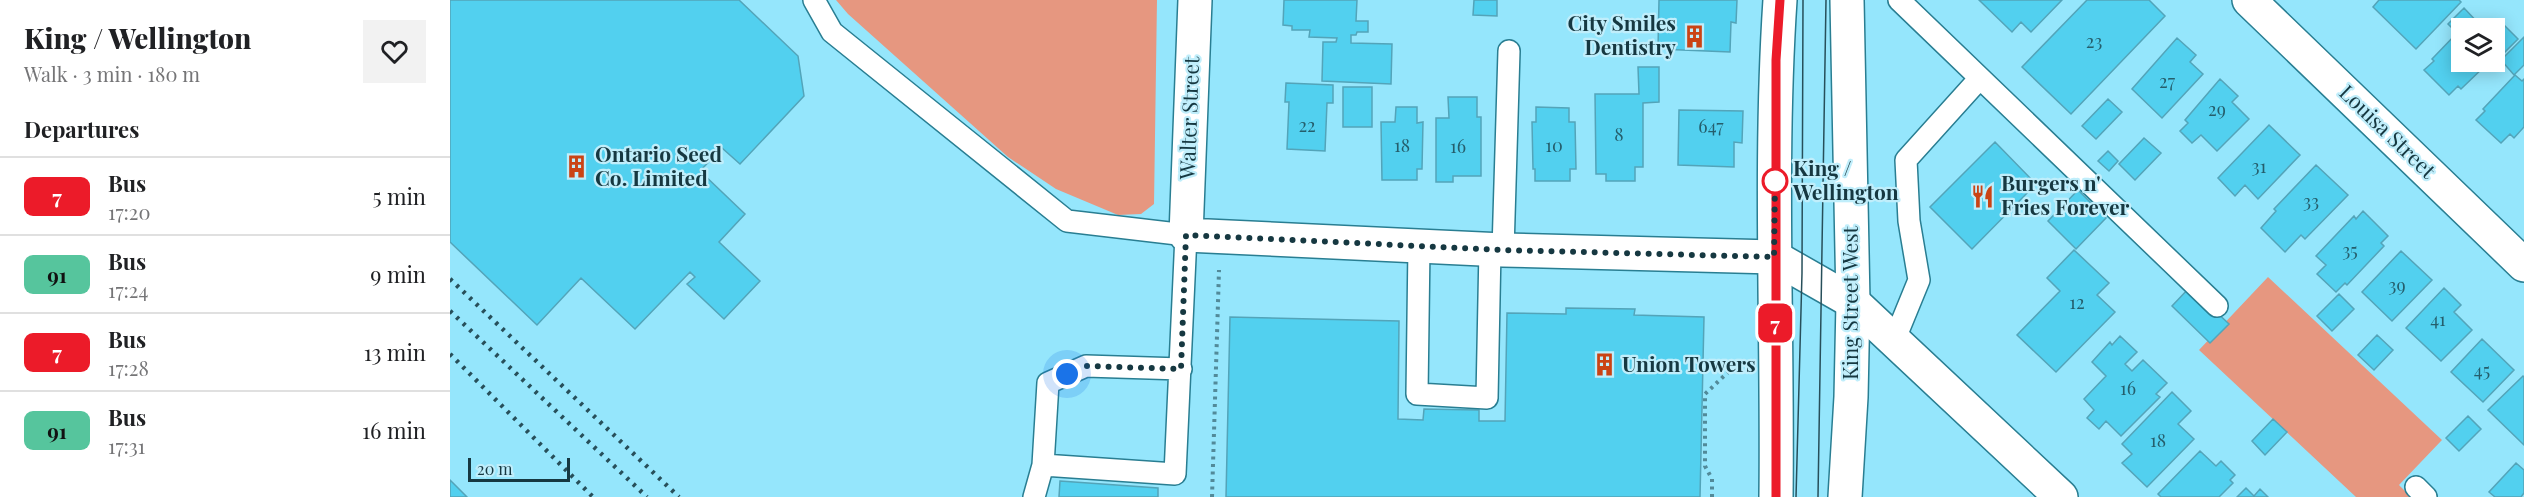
<!DOCTYPE html>
<html lang="en">
<head>
<meta charset="utf-8">
<style>
  :root { --surface:#fff; --page:#f2f2f2; --text:#202124; --muted:#757577; --line:#e0e0e0 }
  body { margin:0; font-family:"Playfair Display",serif; background:var(--page); color:var(--text); height:100vh; display:flex; flex-direction:column; font-size:22px; white-space:nowrap }
  * { box-sizing:border-box; margin:0 }
  p { font-size:20px; color:var(--muted) }
  .icon { flex:none; width:33px; height:33px; fill:none; stroke:currentColor; stroke-width:2; stroke-linecap:round; stroke-linejoin:round }
  .map { position:relative; flex:1; overflow:hidden }
  .side { display:flex; flex-direction:column; background:var(--surface); width:450px }
  .side>* { flex:none }
  .badge { padding:0 12px; border-radius:9px; font-size:21px; line-height:39px }
  .buttons { position:absolute; left:2001px; top:18px; display:grid; gap:12px }
  .buttons a { display:grid; place-items:center; width:54px; height:54px; border-radius:0px; background:var(--surface); box-shadow:0 3px 15px #0003; font-size:30px }
  .scale { position:absolute; left:18px; bottom:15px; width:102px; box-sizing:border-box; padding-left:6px; border:3px solid #163841; border-top:0; font-size:16px; line-height:21px; white-space:nowrap; color:#163841; -webkit-text-stroke:4px #c0eefb; paint-order:stroke }
  .you { position:absolute; width:30px; height:30px; margin:-15px; border:4px solid #fff; border-radius:50%; background:#1a73e8; box-shadow:0 0 0 9px #1a73e833 }
  .map>.badge { position:absolute; translate:-50% -50%; box-shadow:0 0 0 3px #fff }
  h2 { padding:0 24px; font-size:22px; line-height:54px }
  .round { display:grid; place-items:center; flex:none; width:63px; height:63px; border-radius:0px; background:var(--page) }
  .overview { display:flex; align-items:center; justify-content:space-between; height:102px; padding:0 24px }
  h1 { font-size:28px; font-weight:800; line-height:45px }
  ul { padding:0; list-style:none }
  li { display:flex; align-items:center; gap:18px; height:78px; padding:0 24px; border-top:2px solid var(--line) }
  li div { flex:1 }
  li b { display:block; font-size:22px }
  li em { font-style:normal }
  li .badge { min-width:66px; font-weight:700; text-align:center }
  main { display:flex; flex:1; min-height:0 }
  .map>svg:first-child { display:block }
</style>
</head>
<body>
<main>
<section class="side">
<div class="overview"><div><h1>King / Wellington</h1><p>Walk · 3 min · 180 m</p></div><a class="round"><svg class="icon" aria-label="heart" viewBox="0 0 24 24"><path d="M12 20l-8-8c-3-5 5-10 8-4 3-6 11-1 8 4z"/></svg></a></div>
<h2>Departures</h2>
<ul>
<li><span class="badge" style="background:#ec1b29;color:#fff">7</span><div><b>Bus</b><p>17:20</p></div><em>5 min</em></li>
<li><span class="badge" style="background:#56c59d;color:#111">91</span><div><b>Bus</b><p>17:24</p></div><em>9 min</em></li>
<li><span class="badge" style="background:#ec1b29;color:#fff">7</span><div><b>Bus</b><p>17:28</p></div><em>13 min</em></li>
<li><span class="badge" style="background:#56c59d;color:#111">91</span><div><b>Bus</b><p>17:31</p></div><em>16 min</em></li>
</ul>
</section>
<div class="map">
<svg width="2074" height="497" viewBox="0 0 2074 497">
  <rect width="100%" height="100%" fill="#95e6fc"/>
  <path fill="#e69780" d="M386,0h321l-3,204 -13,10 -23,1 -62,-26 -48,-32 -160,-143z
    M1818,277l174,163 -43,45 12,12h-55l-157,-147z"/>
  <path fill="#52d0ef" stroke="#53a4b9" stroke-width="1.5" fill-rule="evenodd" d="M0,0h289l59,56 6,40 -64,68 -18,-16 -22,23 45,43 -26,28 41,39 -36,38 -37,-35 8,-7 -5,-5 -55,57 -54,-51 -44,47 -87,-83z
    M834,0h73l-1,21h12v11h-11l-1,3h-5v8l41,1 -1,40 -69,-3 1,-39h13l1,-4 -28,-1 1,-7h-18v-4l-9,-1z
    M1024,0h23v16l-24,-1z
    M1209,0h78l-1,23 -5,-1 -1,30 -72,-3z
    M1529,0h83l-31,32 -10,-10 -9,10z
    M1637,0h62l16,16 -94,98 -49,-47z
    M1929,0h80l2,2 -45,47 -43,-42z
    M2014,8l17,18 6,-6 6,6 6,-6 19,19 -29,29 -3,-3 -25,24 -3,-3 -9,9 -25,-25 10,-9 -2,-2 25,-26 -9,-9zM2012,28h32v34h-32z
    M2074,37v28l-10,10 -13,-15z
    M1727,38l19,17 -6,7 13,12 -41,44 -30,-29z
    M1188,67h21v35l-16,1v64h-8v14h-29v-7h-10l-1,-80h44z
    M2065,75l7,6 2,-2v48l-10,11 -4,-4 -9,9 -25,-23 9,-9 -2,-2z
    M1770,79l18,17 -6,6 17,17 -32,32 -16,-16 -9,8 -12,-12 8,-8 -3,-3z
    M836,83l47,2v18h-6l-2,48 -38,-2 2,-47h-4z
    M893,87h29v40h-29z
    M998,97h29v20h4v59h-28v6h-17v-64h13z
    M1658,99l14,13 -26,27 -14,-13z
    M946,107h21v16l6,-1 -1,47h-5v11h-35l-1,-58h14z
    M1086,107l33,1v14h6l1,47h-6v12h-35v-12h-2l-1,-47h4z
    M1229,110l64,1 -1,32 -8,-1v25l-56,-2z
    M1819,125l31,30 -42,44 -13,-14 -10,11 -17,-18z
    M1694,138l17,15 -26,27 -16,-16z
    M1545,142l41,42 -64,65 -42,-42z
    M1658,151l10,10 -9,10 -11,-10z
    M1866,165l32,30 -43,44 -4,-4 -16,17 -24,-24 15,-17 -2,-2z
    M1628,190l28,28 -30,31 -28,-28z
    M1913,211l25,25 -7,7 3,3 -37,39 -2,-2 -9,9 -19,-18 9,-9 -10,-9 38,-40 2,3z
    M1624,250l35,33 -12,12 18,17 -59,60 -39,-37 43,-44 -13,-13z
    M1951,251l31,29 -40,41 -30,-29z
    M1740,287l39,37 -19,19 -38,-37z
    M1994,288l17,17 -7,7 18,18 -31,31 -35,-33z
    M1889,294l15,15 -22,22 -15,-15z
    M1116,308l69,1 -1,6 70,2 -4,180h-474l4,-180 169,4 -1,98 25,1 1,-11 55,1v11h26l2,-108 59,1z
    M1927,335l16,15 -19,20 -16,-15z
    M1670,336l17,16 -12,12 7,7 11,-11 24,23 -11,11 4,3 -39,39 -15,-15 -7,8 -12,-11 7,-8 -10,-11 22,-23 -14,-14 18,-20 2,3z
    M2032,339l32,31 -31,32 -32,-30z
    M2073,376l1,1v68l-36,-35z
    M1722,392l19,19 -13,13 16,15 -47,48 -25,-24 10,-9 -10,-10z
    M2018,416l13,13 -22,22 -13,-13z
    M1823,419l14,13 -22,23 -13,-14z
    M1750,451l16,15 5,-5 14,14 -5,5 3,3 -14,14h-58l-3,-3z
    M2066,463l8,7v23l-3,4h-26l-6,-5z
    M0,480l17,17h-17z
    M610,481l98,7v9h-99z
    M1796,488l8,8 6,-7 8,8h-31z"/>
  <g fill="none" stroke-linecap="round" stroke-linejoin="round">
    <defs>
      <path id="service" d="M364,0l18,32 235,189 119,14 -11,239 -132,-9 5,-82 38,-17 95,3
        M1449,0l318,306
        M969,246l-2,148 70,4 3,-149
        M1053,250l6,-199
        M1444,341l25,-61 -10,-59 -3,-61 74,-82
        M1966,487l10,10
        M584,497l9,-32"/>
      <path id="minor" d="M745,0l-9,235 317,15 271,7
        M1799,0l275,265"/>
      <path id="tertiary" d="M1324,257l79,45 208,195"/>
      <path id="secondary" d="M1326,497c2,-166 -7,-332 4,-497
        M1395,497l6,-100 2,-95 -6,-302"/>
    </defs>
    <use href="#service" stroke="#297e92" stroke-width="24"/>
    <use href="#minor" stroke="#297e92" stroke-width="36"/>
    <use href="#tertiary" stroke="#297e92" stroke-width="36"/>
    <use href="#secondary" stroke="#297e92" stroke-width="36"/>
    <path stroke="#528a99" stroke-width="4" stroke-dasharray="3 4.5" stroke-linecap="butt" d="M762,497l7,-227
      M1262,497v-18l-7,-13v-72l37,-35"/>
    <use href="#service" stroke="#fff" stroke-width="21"/>
    <use href="#minor" stroke="#fff" stroke-width="33"/>
    <use href="#tertiary" stroke="#fff" stroke-width="33"/>
    <use href="#secondary" stroke="#fff" stroke-width="33"/>
    <path stroke="#274f5a" stroke-width="1.5" d="M1346,497l6,-224 1,-273
      M1368,497l8,-497"/>
    <path stroke="#274f5a" stroke-width="4.5" stroke-dasharray="3 6" stroke-linecap="butt" d="M0,279l229,218
      M0,311l197,186
      M0,354l143,143"/>
  </g>
  <g fill="none" stroke-linecap="round" stroke-linejoin="round">
    <defs>
      <path id="line" d="M1326,497v-437l4,-60"/>
    </defs>
    <use href="#line" stroke="#fff" stroke-width="14"/>
    <use href="#line" stroke="#ec1b29" stroke-width="9"/>
    <path stroke="#163841" stroke-width="6" stroke-dasharray="0 10.8" d="M617,374l19,-8 95,3 5,-134 317,15 271,7 1,-76"/>
  </g>
  <defs>
    <symbol id="building-bare" viewBox="-9 -9 18 18"><path d="M-4-6H4V6H1V3H-1V6H-4ZM-2.5-4.3h1.7v1.8h-1.7ZM.8-4.3h1.7v1.8H.8ZM-2.5-1h1.7V.8h-1.7ZM.8-1h1.7V.8H.8Z" fill="#ca4314" stroke="#c0eefb" stroke-width="2.5" paint-order="stroke"/></symbol>
    <symbol id="restaurant-bare" viewBox="-9 -9 18 18"><path d="M-5-6h1v4h1v-4h1v4h1v-4h1v5L-1.5 .5V6h-2V.5L-5-1ZM5-6V6H3V1.5H1.5Q1.5-4 5-6Z" fill="#ca4314" stroke="#c0eefb" stroke-width="2.5" paint-order="stroke"/></symbol>
  </defs>
  <g fill-rule="evenodd">
    <use href="#building-bare" x="1228" y="20" width="33" height="33"/>
    <use href="#building-bare" x="110" y="150" width="33" height="33"/>
    <use href="#restaurant-bare" x="1516" y="180" width="33" height="33"/>
    <use href="#building-bare" x="1138" y="348" width="33" height="33"/>
  </g>
  <circle fill="#fff" stroke="#ec1b29" stroke-width="3" cx="1325" cy="181" r="12"/>
  <g text-anchor="middle" stroke-width="4.5" stroke-linejoin="round" paint-order="stroke">
    <g font-size="18" fill="#255e6c">
      <text x="1644" y="48">23</text>
      <text x="1717" y="88">27</text>
      <text x="1767" y="116">29</text>
      <text x="857" y="132">22</text>
      <text x="1261" y="133">647</text>
      <text x="1169" y="141">8</text>
      <text x="952" y="152">18</text>
      <text x="1104" y="152">10</text>
      <text x="1008" y="153">16</text>
      <text x="1809" y="173">31</text>
      <text x="1861" y="208">33</text>
      <text x="1900" y="257">35</text>
      <text x="1947" y="292">39</text>
      <text x="1627" y="309">12</text>
      <text x="1988" y="326">41</text>
      <text x="2032" y="377">45</text>
      <text x="1678" y="395">16</text>
      <text x="1708" y="447">18</text>
    </g>
    <g font-size="21" font-weight="bold" fill="#163841" stroke="#c0eefb" text-anchor="start">
      <text x="1226" y="31" text-anchor="end">City Smiles<tspan x="1226" dy="24">Dentistry</tspan></text>
      <text x="145" y="162">Ontario Seed<tspan x="145" dy="24">Co. Limited</tspan></text>
      <text x="1551" y="191">Burgers n'<tspan x="1551" dy="24">Fries Forever</tspan></text>
      <text x="1172" y="372">Union Towers</text>
    </g>
    <g font-size="21" fill="#163841" stroke="#c0eefb">
      <text transform="translate(740 118) rotate(-88)" y="7">Walter Street</text>
      <text transform="translate(1937 132) rotate(44)" y="7">Louisa Street</text>
      <text transform="translate(1401 303) rotate(-90)" y="7">King Street West</text>
    </g>
    <g font-size="21" font-weight="bold" fill="#163841" stroke="#c0eefb" text-anchor="start">
      <text x="1343" y="176">King /<tspan x="1343" dy="24">Wellington</tspan></text>
    </g>
  </g>
</svg>
<div class="buttons">
<a><svg class="icon" aria-label="layers" viewBox="0 0 24 24"><path d="M12 4l9 5-9 5-9-5zM3 14l9 5 9-5"/></svg></a>
</div>
<div class="scale">20 m</div>
<div class="you" style="left:617px;top:374px"></div>
<b class="badge" style="left:1325px;top:323px;background:#ec1b29;color:#fff">7</b>
</div>
</main>
</body>
</html>
